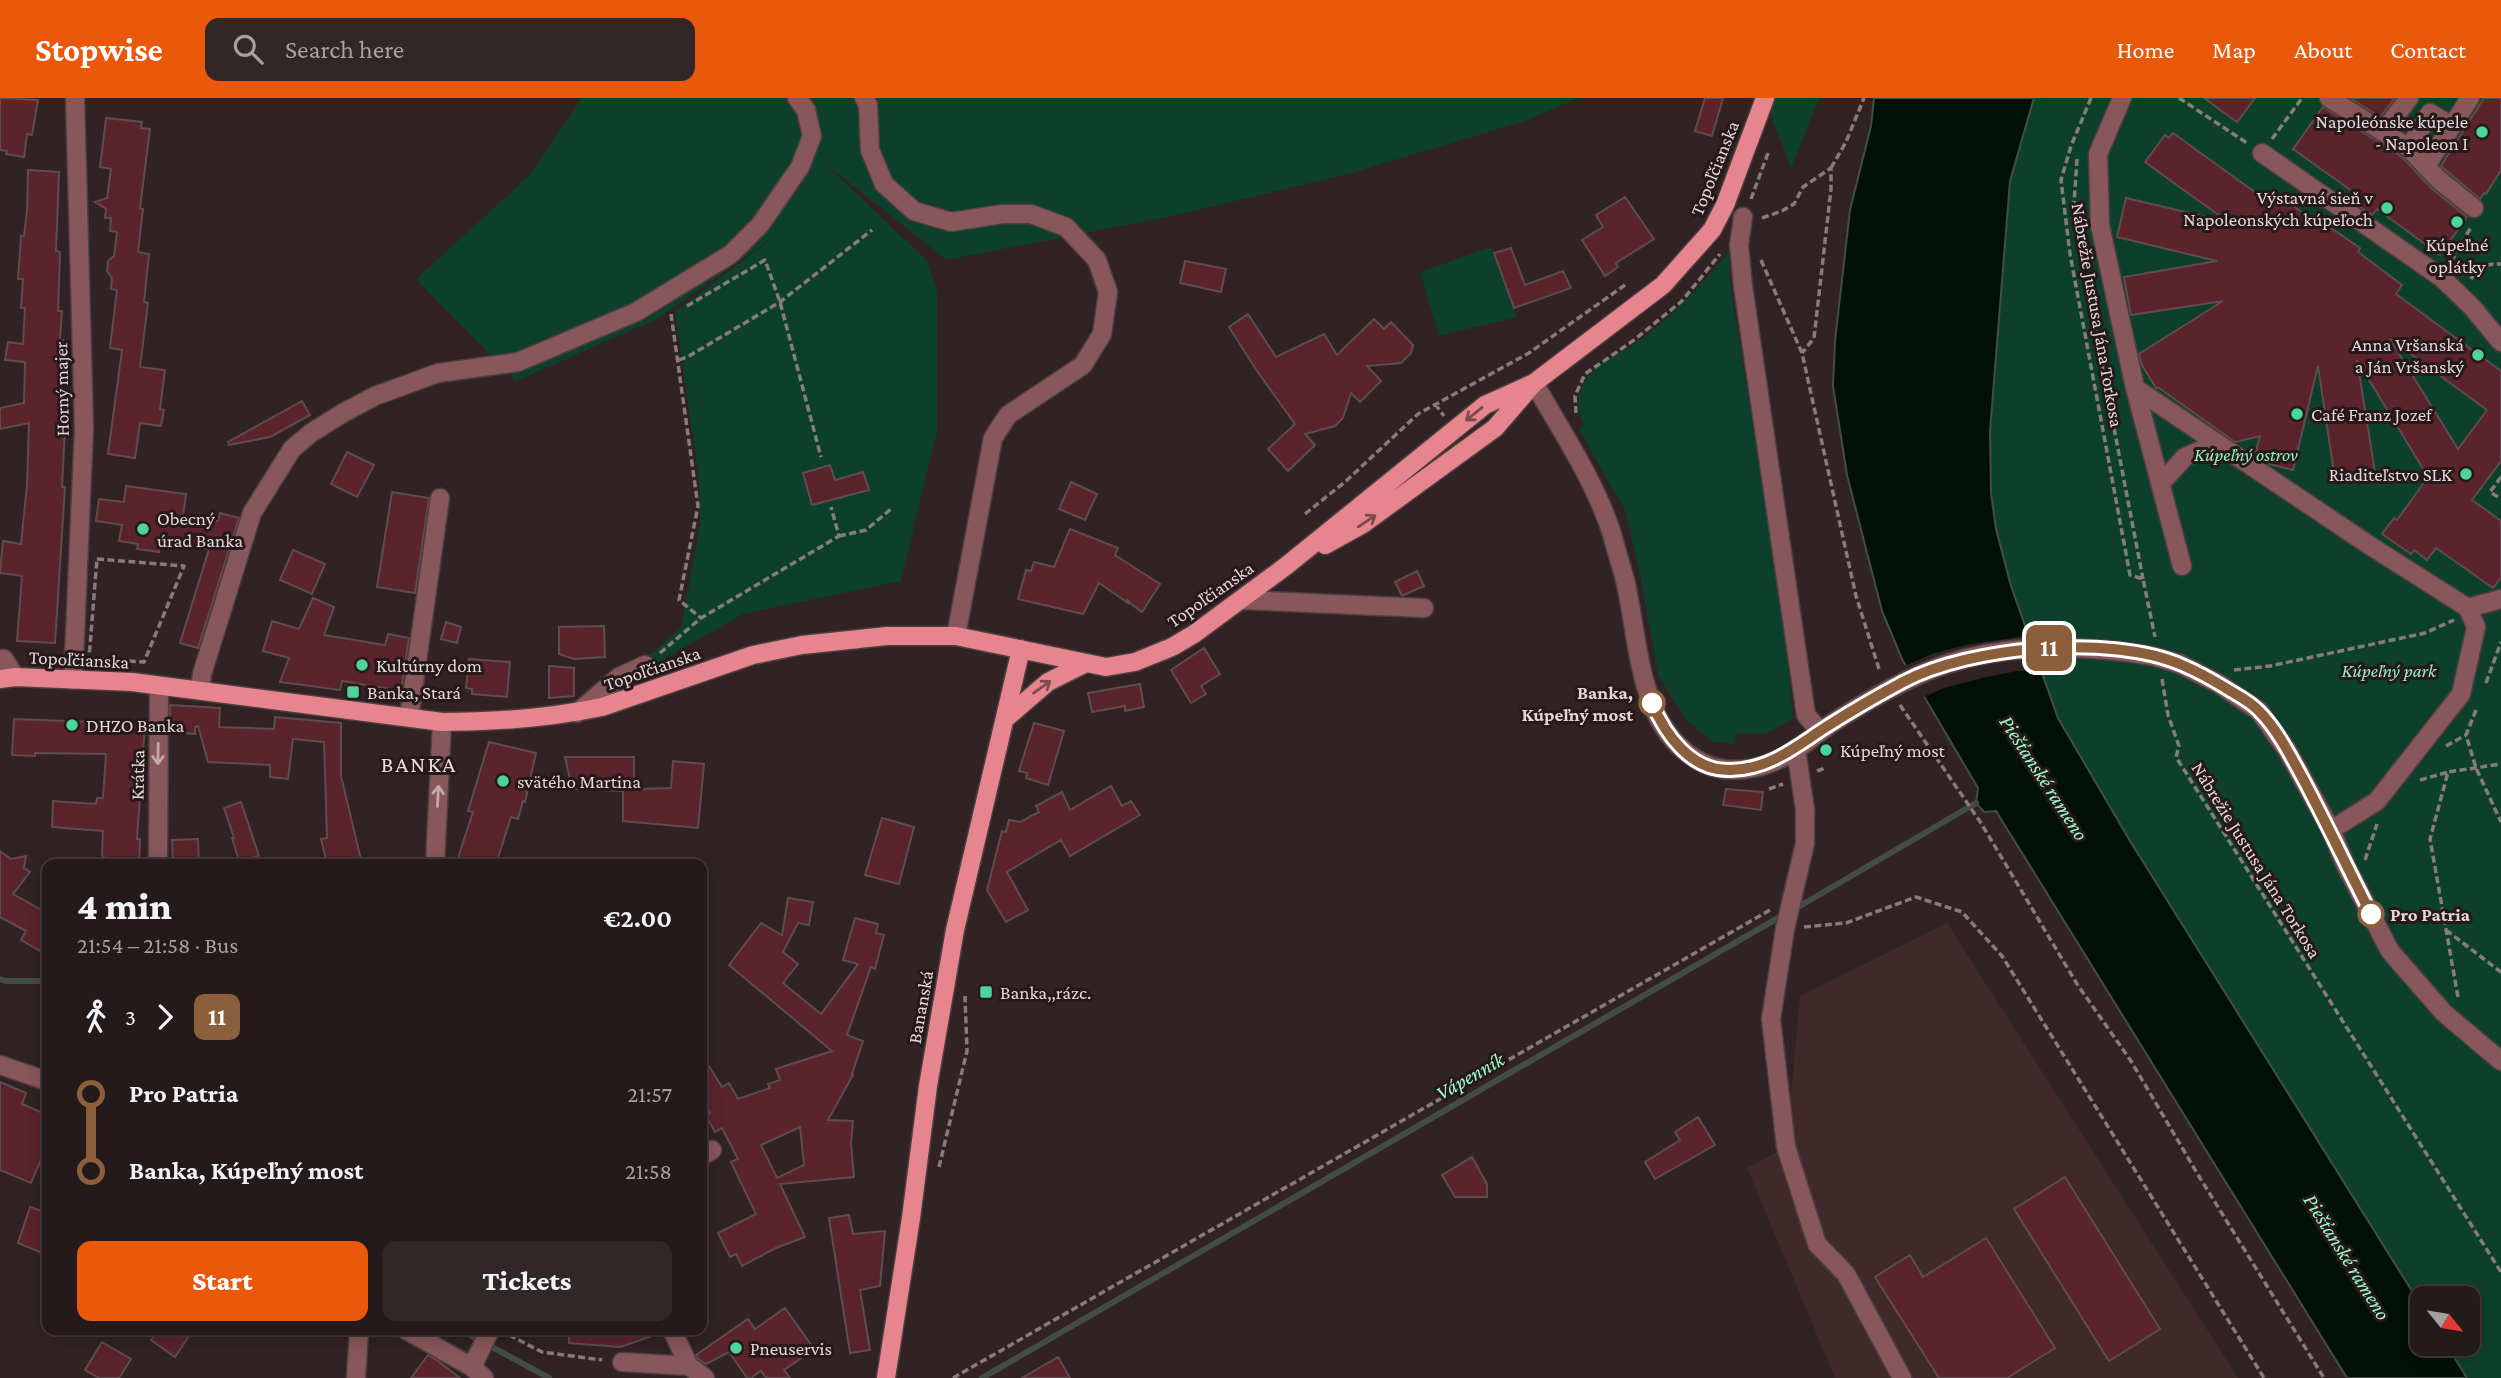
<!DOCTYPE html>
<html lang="en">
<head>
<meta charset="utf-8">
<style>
  :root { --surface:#251a1a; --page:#312727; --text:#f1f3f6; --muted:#a3a1a2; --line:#423839; --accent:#ea580c }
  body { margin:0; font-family:"Crimson Pro",serif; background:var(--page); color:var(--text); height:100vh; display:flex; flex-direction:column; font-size:26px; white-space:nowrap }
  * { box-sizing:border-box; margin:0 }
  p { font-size:23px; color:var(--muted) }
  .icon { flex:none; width:38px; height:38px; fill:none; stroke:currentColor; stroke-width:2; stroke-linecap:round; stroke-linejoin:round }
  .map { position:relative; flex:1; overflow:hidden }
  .panel { position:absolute; left:42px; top:761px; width:665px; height:476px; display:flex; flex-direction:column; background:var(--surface); border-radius:14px; box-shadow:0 4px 18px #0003,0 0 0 2px var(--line) }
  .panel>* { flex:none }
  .badge { padding:0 14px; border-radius:10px; font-size:24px; line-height:46px }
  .needle { width:46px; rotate:120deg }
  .fabs { position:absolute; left:2410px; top:1188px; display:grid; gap:14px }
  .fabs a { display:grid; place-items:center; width:70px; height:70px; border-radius:14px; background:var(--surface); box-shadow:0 4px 18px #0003,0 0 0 2px var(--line); font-size:35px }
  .map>.badge { position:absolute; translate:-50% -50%; box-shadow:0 0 0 4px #fff }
  .legs { display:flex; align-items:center; gap:10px; height:77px; padding:0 35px; font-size:23px }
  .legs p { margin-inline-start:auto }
  .head { display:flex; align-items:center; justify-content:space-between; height:119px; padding:0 35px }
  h1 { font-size:38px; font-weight:800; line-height:52px }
  .button { display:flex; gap:14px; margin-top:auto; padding:14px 35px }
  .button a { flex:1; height:80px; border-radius:14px; background:var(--accent); color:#fff; font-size:28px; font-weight:800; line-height:80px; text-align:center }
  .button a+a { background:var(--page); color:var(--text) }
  ul { padding:0 35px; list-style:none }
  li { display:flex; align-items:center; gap:24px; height:77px; font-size:26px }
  li i { display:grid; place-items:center; width:10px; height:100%; margin:0 9px; background:currentColor }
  li i::after { content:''; width:18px; height:18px; margin:-9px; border:5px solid; border-radius:50%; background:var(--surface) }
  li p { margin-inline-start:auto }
  li:first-child i { background:linear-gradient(#0000 50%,currentColor 0) }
  li:last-child i { background:linear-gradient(currentColor 50%,#0000 0) }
  header { display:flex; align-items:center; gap:42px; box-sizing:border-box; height:98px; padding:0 35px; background:var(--accent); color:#fff }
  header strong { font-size:33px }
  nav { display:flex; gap:38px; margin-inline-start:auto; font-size:24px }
  .search { width:490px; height:63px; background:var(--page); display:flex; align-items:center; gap:18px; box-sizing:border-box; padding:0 24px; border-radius:14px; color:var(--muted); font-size:26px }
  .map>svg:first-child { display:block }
</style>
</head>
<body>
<header>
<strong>Stopwise</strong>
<div class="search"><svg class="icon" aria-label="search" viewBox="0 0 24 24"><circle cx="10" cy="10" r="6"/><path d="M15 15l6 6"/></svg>Search here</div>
<nav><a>Home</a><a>Map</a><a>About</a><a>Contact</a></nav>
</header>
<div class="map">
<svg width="2501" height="1280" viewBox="0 0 2501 1280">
  <rect width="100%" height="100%" fill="#312223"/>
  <path fill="#40292b" d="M1947,825l291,455h-403l-88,-210 39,-21 14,-151z"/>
  <path fill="#0d402c" d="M582,0h996l-53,23 -177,53 -176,42 -225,44 -125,-99 105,100 10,30v140l-36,150 -158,33 -97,55 -2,-9 37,-32 19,-103 -1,-47 -24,-166 90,-68 17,-25 -16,23 -107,76 -143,63 -100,-102 114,-104z
    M1764,0h55l-28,70z
    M2034,0h467v1280h-34l-21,-34h22v-46h-46v9l-292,-466 -72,-123 -47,-132 -15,-57 -5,-36 -1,-62 20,-250z
    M1491,149l26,70 -78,19 -19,-64z
    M1730,152l-1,24c21,148 52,295 64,445l-26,14 -32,1 -1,10 -21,-2 -27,-22 -28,-45 -17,-97 -16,-68 -46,-80 5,-5c-7,-16 -8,-31 2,-46 12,-18 40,-28 57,-41 33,-25 61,-55 87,-88z"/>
  <path fill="#011108" stroke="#444c46" stroke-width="2" d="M1874,0h160l-24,83 -20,250 1,62 5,36 15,57 47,132 72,123 292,466v37h24l21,34h-120l-351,-567 -12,1 -8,-9 2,-15 -76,-129 -20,-48 -35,-136 -14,-89 2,-45 15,-131 21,-84z"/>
  <path fill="#312223" d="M2032,537l12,35 -27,1 -35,7 -38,10 -23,10 -19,-31 30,-13 33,-9z"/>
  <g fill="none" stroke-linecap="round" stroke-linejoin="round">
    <path stroke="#444c46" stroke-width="6" d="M1793,812l183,-107
      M0,881l6,2h41
      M461,1232l88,48
      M982,1280l801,-463"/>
  </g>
  <path fill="#5b232b" stroke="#5e4c4e" stroke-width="2" fill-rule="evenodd" d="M0,0l38,2 -6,35 -5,-1 -3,23 -18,-3 1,-3 -7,-1z
    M1705,0h18l-11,38 -17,-5z
    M2204,0h51l-18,24z
    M2350,0h45l-15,19z
    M2484,0h17v72l-15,24 -2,-1 -4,6 -39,-33z
    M2323,9l79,50 29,31 36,29 -27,38 -63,-46 -5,6 -21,-14 5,-7 -63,-45z
    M106,20l36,4 -1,6 9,1 -10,79 3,1 -5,43 11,2 -5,48 4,1 -8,64 25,3 -5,39 4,1 -3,16 -21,-3 -5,35 -27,-4 14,-104 -12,-2 7,-58 -6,-1 1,-11 -5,-7 1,-10 6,-5 3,-24 -7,-1 1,-13h-6l1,-9 -11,-7 12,-4 4,-29 -11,-2z
    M2173,35l97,70 6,-9 47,33 2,-3 35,24 -2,4 44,33 -6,9 105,77v90l-29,39 29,21v57l-8,10 -57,-40 -9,12 -13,-10 -3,4 -29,-20 12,-16 3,2 31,-43 -71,-117 18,112 -40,7 -17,-113 -25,104 -24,-6 -14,-9 5,-19 -25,6 -76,-54h-3l-14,-23 -3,-11 84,-53 -92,14 -7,-38 93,-16 -100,-24 9,-39 102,24 -83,-60 20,-27 4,3zM2390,241l97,71 -29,39z
    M28,72l31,2 -3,79 4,1 -2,59h4l-2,29h3l-2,59h3l-2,29h3l-3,59h3l-10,156 -38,-2 5,-65 -22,-3 3,-32 18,3 6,-59 2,-62 -29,6v-21l24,-5 1,-41 -20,-2 3,-18 15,2 2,-36h-4l2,-29h-5l3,-43h3l3,-26z
    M1625,99l29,42 -38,24 2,4 -13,9 -23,-36 21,-13 -7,-12z
    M1511,150l14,37 38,-14 8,17 -57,20 -20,-55z
    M1185,163l41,8 -5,23 -41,-9z
    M1248,216l28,43 48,-23 13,21 37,-36 10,10 7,-7 22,23 -2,8 -10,10 -34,3 14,15 -21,21 -9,-9 -8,25 -8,8 -30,8 10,11 -27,26 -20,-22 27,-25 -38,-53 -28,-44z
    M302,303l8,14 -40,22 -41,8 -1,-3z
    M347,354l27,13 -17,32 -26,-13z
    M830,367l5,15 28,-8 6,18 -57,15 -9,-32z
    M1071,384l26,12 -12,26 -26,-11z
    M126,388l60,8 -3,22 35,5 2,-8 19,5 -41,130 -18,-5 29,-94 -49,-7 -1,10 -22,-3 1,-5 -19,-3 3,-16 -26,-4 3,-22 25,3z
    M392,394l37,6 -14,95 -38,-6z
    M1070,431l48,19 -3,7 45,29 -18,28 -11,-8 -4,-5 1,4 -29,-20 -16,31 -65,-15 8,-29 5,1 3,-9 20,5z
    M293,452l32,14 -13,30 -32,-14z
    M1417,473l7,15 -22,10 -7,-14z
    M313,500l21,9 -10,28 61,10 3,-11 21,4 -8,53 -59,-10 -2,9 -60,-8 9,-24 -26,-7 9,-30 27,8z
    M446,524l15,5 -4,16 -16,-4z
    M604,528l1,31 -31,2 -15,-5v-27z
    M1204,550l16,26 -19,12 5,8 -15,9 -20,-33z
    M469,561l41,3 -3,35 -35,-3v-5l-6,-1z
    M549,568l25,2v28l-25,2z
    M1140,586l4,23 -19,4v-5l-33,6 -4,-19z
    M170,607l50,3 -1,19 55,2 1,-12 66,6v53l21,88h-35l-6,-25 6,-1 -3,-96 -31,-3 -5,40 -18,-2v-12l-62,-3 -10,-36 -3,1v7l-25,-3z
    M14,621l131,5 -8,115h3l-1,25h-31v-6l-6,-1 1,-26 -51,-4 1,-26 43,3 1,-6h6l3,-44 -71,-1v3l-23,-1z
    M1034,625l30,8 -16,54 -22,-7 1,-5 -8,-2z
    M489,644l47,11 -11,49 -2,-1 -5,18 -7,-2 -15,47h-40l17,-52 -5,-1z
    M565,659h69v32l37,-1 2,-27 31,3 -6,64 -75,-7v-30l-51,-2z
    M1111,688l11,20 9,-5 9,14 -70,41 -9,-16 -54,32 21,38 -22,12 -19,-32 15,-59 4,1 3,-12 11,2 19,-10 -3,-6 26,-14 8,18z
    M1726,691l37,3 -2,18 -38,-5z
    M241,704l18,54 -20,5 -7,-23h2l-10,-30z
    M882,720l32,9 -15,57 -34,-9z
    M198,741l1,25h-26l-1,-24z
    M0,753l11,8 15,-3 -2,12 6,4 -17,22 34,19v42l-26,-15 5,-9 -26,-14z
    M788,800l25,4 -4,23 -11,-2 -15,29 15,12 -15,19 38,31 37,-50 -15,-4 12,-42 23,6 -2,9 8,2 -9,34 -4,-2 -24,68 16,6 -11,33 1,1 -25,45 25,1 -2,22 3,34 -74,7 25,53 -29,11 -34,18 -6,-12 -6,3 -12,-24 38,-19 -25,-52 7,-3 -16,-31 -7,4 -9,-16 4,-3 -8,-15v-43l20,32 7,-4 9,16 32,-11 -2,-4 12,-4 -4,-11 56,-18 -103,-86 32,-42 21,12zM800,1029l4,38 -27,13 -16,-33z
    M0,984l26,11 -4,11 25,11v31l-16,37 -31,-13z
    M1698,1019l17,28 -60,34 -10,-17 35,-22 -5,-8z
    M1472,1059l15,27v13h-32l-13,-22z
    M2065,1079l95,152 -51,32 -95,-152z
    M30,1109l17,6v42l-29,-12z
    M849,1117l4,19 32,-3 -5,55 -20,4 10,60 -20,3 -21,-135z
    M1986,1140l69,110 -48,30h-68l-64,-101 35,-22 13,22z
    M785,1210l29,41 -30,21 6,8h-24l-5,-7 -10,7h-4l-18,-26 -23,12 -8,-5 -2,-4 52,-36 7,10z
    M159,1232h34l-18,27 -24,-17z
    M569,1232h92v3l-41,14 -51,-4z
    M102,1244l29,17 -12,19h-20l-14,-8z
    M428,1257l10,6 22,17h-49z
    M1058,1259l12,21h-48z"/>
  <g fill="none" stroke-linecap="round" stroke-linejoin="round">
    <defs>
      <path id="minor" d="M864,0l4,7 2,45 14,34 30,27 37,11 51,-8h29l35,13 31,33 11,32 -6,42 -19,31 -75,50 -15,23 -37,198
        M2122,0l-24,56 2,71 35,163 234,157 99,63 33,-9
        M2329,0l80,50 29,31 36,29
        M2383,34l26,-34
        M2409,50l21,-35 22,13 18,-28
        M2262,55l180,125 30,29 29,35
        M2426,68l26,-40
        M1743,119l-4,28 4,41 63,429 14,16
        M1534,285c28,49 61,98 78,151 4,16 9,31 13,46 15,63 12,150 78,183 21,10 46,8 67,0 25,-9 45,-29 67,-43
        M2135,290l47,178
        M2160,386l25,-27 32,-14
        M1242,502l182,8
        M2153,558l27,8 39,20 40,27 28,39 44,80 15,36 44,85 54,62 57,48
        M0,561h4l11,18
        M73,582l11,-252 -9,-330
        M200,592l2,-16 50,-161 40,-64 19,-16 32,-20 32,-17 63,-23 80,-11 118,-50 95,-58 29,-29 40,-58 12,-31 -6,-26 -9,-12
        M577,615l42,-36 26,-12
        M409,620l31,-220
        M1796,651l9,61v33l-20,86 -14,90 15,128 31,97 29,30 56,104
        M2331,732l46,-29 84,-107 15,-67 -8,-19
        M158,766l1,-178
        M435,766l7,-142
        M0,967l47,16
        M702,1058l10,-6
        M406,1232l66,37 12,11
        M672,1232l17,36 16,12
        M622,1264l67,4
        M472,1269l18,-37
        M356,1280l3,-48"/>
      <path id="major" d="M1325,447l38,-21 132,-96 39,-45 129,-98 49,-55 13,-25 40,-107
        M0,581l15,-2 117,5 310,40c55,0 107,-4 160,-15l151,-52 49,-10 85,-9h69l150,31 29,-5 37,-15 22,-13 92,-68 199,-161 49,-22
        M1005,621l43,-37 36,-18
        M886,1280l25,-160 17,-132 27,-156 66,-281"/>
    </defs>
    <use href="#minor" stroke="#4d3f40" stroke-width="21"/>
    <use href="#major" stroke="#4d3f40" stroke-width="21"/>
    <path stroke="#887b7c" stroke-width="3.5" stroke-dasharray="7 3.5" stroke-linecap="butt" d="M2091,0l-20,48 -10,34 9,74 60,321 13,4 12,58
      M2179,0l68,45
      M2272,41l30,-41
      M2077,61l-3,45 10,68 59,307
      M1831,70l15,-26 18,-44
      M1751,101l17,-46
      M1762,120l20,-7 12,-7 9,-17 28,-19v21l-17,149 -12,15
      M1761,162l41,93 54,243 24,76
      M2451,164l20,-35
      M2471,181c7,-11 16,-16 30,-15
      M687,208l78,-46 15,42 41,155
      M671,216l27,192 -19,94 22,18
      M679,262l10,-4 91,-54 92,-72
      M1435,306l9,12
      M1576,315l-1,-17 10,-22 49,-34 48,-39 38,-47
      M2501,379l-11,15 11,7
      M1305,416l41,-33 72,-67 111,-61 96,-68
      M839,438l27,-6 25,-21
      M97,461l87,7 -40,96 -55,-4z
      M660,555l41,-35 138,-82 -8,-29
      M2234,572l36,-4 155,-33 29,-13
      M2162,581l6,36 11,31 -3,11 325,515
      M2486,585l15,-41
      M1900,607l81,118 96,161 54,77 69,117 124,200
      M2476,612l-10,25 10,33 25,54
      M2446,648l20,-11
      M1817,673l8,-3
      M2420,682l28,-8
      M1769,691l14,-5
      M2365,762l12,-36
      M1804,829l42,-4 70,-26 46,15 40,44 262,422
      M2446,832l55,42
      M2458,899l-28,-158 18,-67 53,-8
      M939,1069l28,-116 -2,-55
      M509,1237l33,17 60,8
      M953,1280l817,-468"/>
    <use href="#minor" stroke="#87575b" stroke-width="18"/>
    <use href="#major" stroke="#e7858f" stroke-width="18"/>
    <defs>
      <path id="minor-bridge" d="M1837,622c35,-22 71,-43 110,-56 66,-22 138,-19 206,-8"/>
    </defs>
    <use href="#minor-bridge" stroke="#4d3f40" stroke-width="21" stroke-linecap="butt"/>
    <use href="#minor-bridge" stroke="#87575b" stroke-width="18"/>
  </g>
  <defs><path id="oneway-shaft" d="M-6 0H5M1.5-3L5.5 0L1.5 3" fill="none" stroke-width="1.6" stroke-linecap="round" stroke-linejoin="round" transform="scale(1.75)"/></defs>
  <g stroke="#7d494f">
    <use href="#oneway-shaft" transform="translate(1474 316) rotate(141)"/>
    <use href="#oneway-shaft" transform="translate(1367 423) rotate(-34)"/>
    <use href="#oneway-shaft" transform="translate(1042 589) rotate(-36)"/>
  </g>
  <g stroke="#c2aaac">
    <use href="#oneway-shaft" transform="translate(158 656) rotate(91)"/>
    <use href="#oneway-shaft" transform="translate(438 698) rotate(-87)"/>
  </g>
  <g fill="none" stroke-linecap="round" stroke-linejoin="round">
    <defs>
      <path id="line-1" d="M1652,605c13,31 39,69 79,67 39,-1 64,-23 95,-43 25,-16 51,-31 77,-45 67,-36 208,-48 279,-17 14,6 29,14 42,22 11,7 26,14 35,24 18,18 31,44 43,66 24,45 46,92 69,137"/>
    </defs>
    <use href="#line-1" stroke="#fff" stroke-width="16"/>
    <use href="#line-1" stroke="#8b5e3c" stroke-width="10"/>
  </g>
  <g fill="#4bd49b" stroke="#27181a" stroke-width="2.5">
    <circle cx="2482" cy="34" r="7"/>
    <circle cx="2387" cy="110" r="7"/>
    <circle cx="2457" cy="124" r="7"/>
    <circle cx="2478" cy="257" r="7"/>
    <circle cx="2297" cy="316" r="7"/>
    <circle cx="2466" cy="376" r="7"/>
    <circle cx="143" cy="431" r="7"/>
    <circle cx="362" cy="567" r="7"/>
    <rect x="346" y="587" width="14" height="14" rx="3.5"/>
    <circle cx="72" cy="627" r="7"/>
    <circle cx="1826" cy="652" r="7"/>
    <circle cx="503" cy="683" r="7"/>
    <rect x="979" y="887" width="14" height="14" rx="3.5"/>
    <circle cx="736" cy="1250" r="7"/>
  </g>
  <g fill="#fff" stroke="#8b5e3c" stroke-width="3.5">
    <circle cx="1652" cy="605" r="12"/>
    <circle cx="2371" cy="816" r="12"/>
  </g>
  <g text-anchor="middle" stroke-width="6" stroke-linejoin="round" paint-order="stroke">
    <g font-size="19" fill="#e2d7d8" stroke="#27181a" text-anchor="start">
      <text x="2468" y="30" text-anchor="end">Napoleónske kúpele<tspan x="2468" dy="22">- Napoleon I</tspan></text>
      <text x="2373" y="106" text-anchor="end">Výstavná sieň v<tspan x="2373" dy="22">Napoleonských kúpeľoch</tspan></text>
      <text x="2457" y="153" text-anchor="middle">Kúpeľné<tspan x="2457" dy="22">oplátky</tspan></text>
      <text x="2464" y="253" text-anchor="end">Anna Vršanská<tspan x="2464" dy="22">a Ján Vršanský</tspan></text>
      <text x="2311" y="323">Café Franz Jozef</text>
      <text x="2452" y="383" text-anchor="end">Riaditeľstvo SLK</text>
      <text x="157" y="427">Obecný<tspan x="157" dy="22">úrad Banka</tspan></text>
      <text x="376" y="574">Kultúrny dom</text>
      <text x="367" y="601">Banka, Stará</text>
      <text x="86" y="634">DHZO Banka</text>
      <text x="1840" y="659">Kúpeľný most</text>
      <text x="517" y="690">svätého Martina</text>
      <text x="1000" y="901">Banka,,rázc.</text>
      <text x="750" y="1257">Pneuservis</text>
    </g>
    <g font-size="19" fill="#e2d7d8" stroke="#27181a">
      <text transform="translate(1714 70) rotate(-68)" y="7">Topoľčianska</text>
      <text transform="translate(2098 217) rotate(80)" y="7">Nábrežie Justusa Jána Torkosa</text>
      <text transform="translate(61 291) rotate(-91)" y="7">Horný majer</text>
      <text transform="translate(1210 496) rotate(-35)" y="7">Topoľčianska</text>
      <text transform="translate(79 561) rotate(3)" y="7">Topoľčianska</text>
      <text transform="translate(652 570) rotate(-19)" y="7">Topoľčianska</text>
      <text transform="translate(137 677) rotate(-89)" y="7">Krátka</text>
      <text transform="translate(2257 762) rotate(58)" y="7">Nábrežie Justusa Jána Torkosa</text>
      <text transform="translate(920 909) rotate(-80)" y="7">Bananská</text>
    </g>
    <g font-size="19" font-style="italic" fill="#90f0c2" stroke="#27181a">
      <text x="2246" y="363">Kúpeľný ostrov</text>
      <text x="2389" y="579">Kúpeľný park</text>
    </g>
    <g font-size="19" font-weight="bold" fill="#e2d7d8" stroke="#27181a" text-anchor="end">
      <text x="1633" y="601">Banka,<tspan x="1633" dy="22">Kúpeľný most</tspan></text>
      <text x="2390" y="823" text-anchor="start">Pro Patria</text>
    </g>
    <g font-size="21" font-style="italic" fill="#9afacc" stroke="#27181a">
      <text transform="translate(2044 680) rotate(57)" y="7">Piešťanské rameno</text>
      <text transform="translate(1470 978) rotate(-30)" y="7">Vápenník</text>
      <text transform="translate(2347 1159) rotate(58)" y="7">Piešťanské rameno</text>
    </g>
    <g font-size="23" letter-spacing="2" fill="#ecd7d8" stroke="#27181a">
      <text x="419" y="674">BANKA</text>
    </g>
  </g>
</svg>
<div class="fabs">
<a><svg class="needle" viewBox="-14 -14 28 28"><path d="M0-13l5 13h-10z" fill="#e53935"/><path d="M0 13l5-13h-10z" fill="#a3a1a2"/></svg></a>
</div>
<b class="badge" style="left:2049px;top:550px;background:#8b5e3c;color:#fff">11</b>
<section class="panel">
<div class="head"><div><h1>4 min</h1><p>21:54 – 21:58 · Bus</p></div><b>€2.00</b></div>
<div class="legs"><svg class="icon" aria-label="walk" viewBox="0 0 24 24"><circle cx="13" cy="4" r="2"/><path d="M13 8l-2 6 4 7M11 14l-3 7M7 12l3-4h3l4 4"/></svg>3<svg class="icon" aria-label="forward" viewBox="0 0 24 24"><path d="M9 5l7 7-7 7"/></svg><b class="badge" style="background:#8b5e3c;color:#fff">11</b></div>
<ul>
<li><i style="color:#8b5e3c"></i><b>Pro Patria</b><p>21:57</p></li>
<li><i style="color:#8b5e3c"></i><b>Banka, Kúpeľný most</b><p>21:58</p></li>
</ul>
<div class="button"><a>Start</a><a>Tickets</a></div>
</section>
</div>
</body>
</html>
